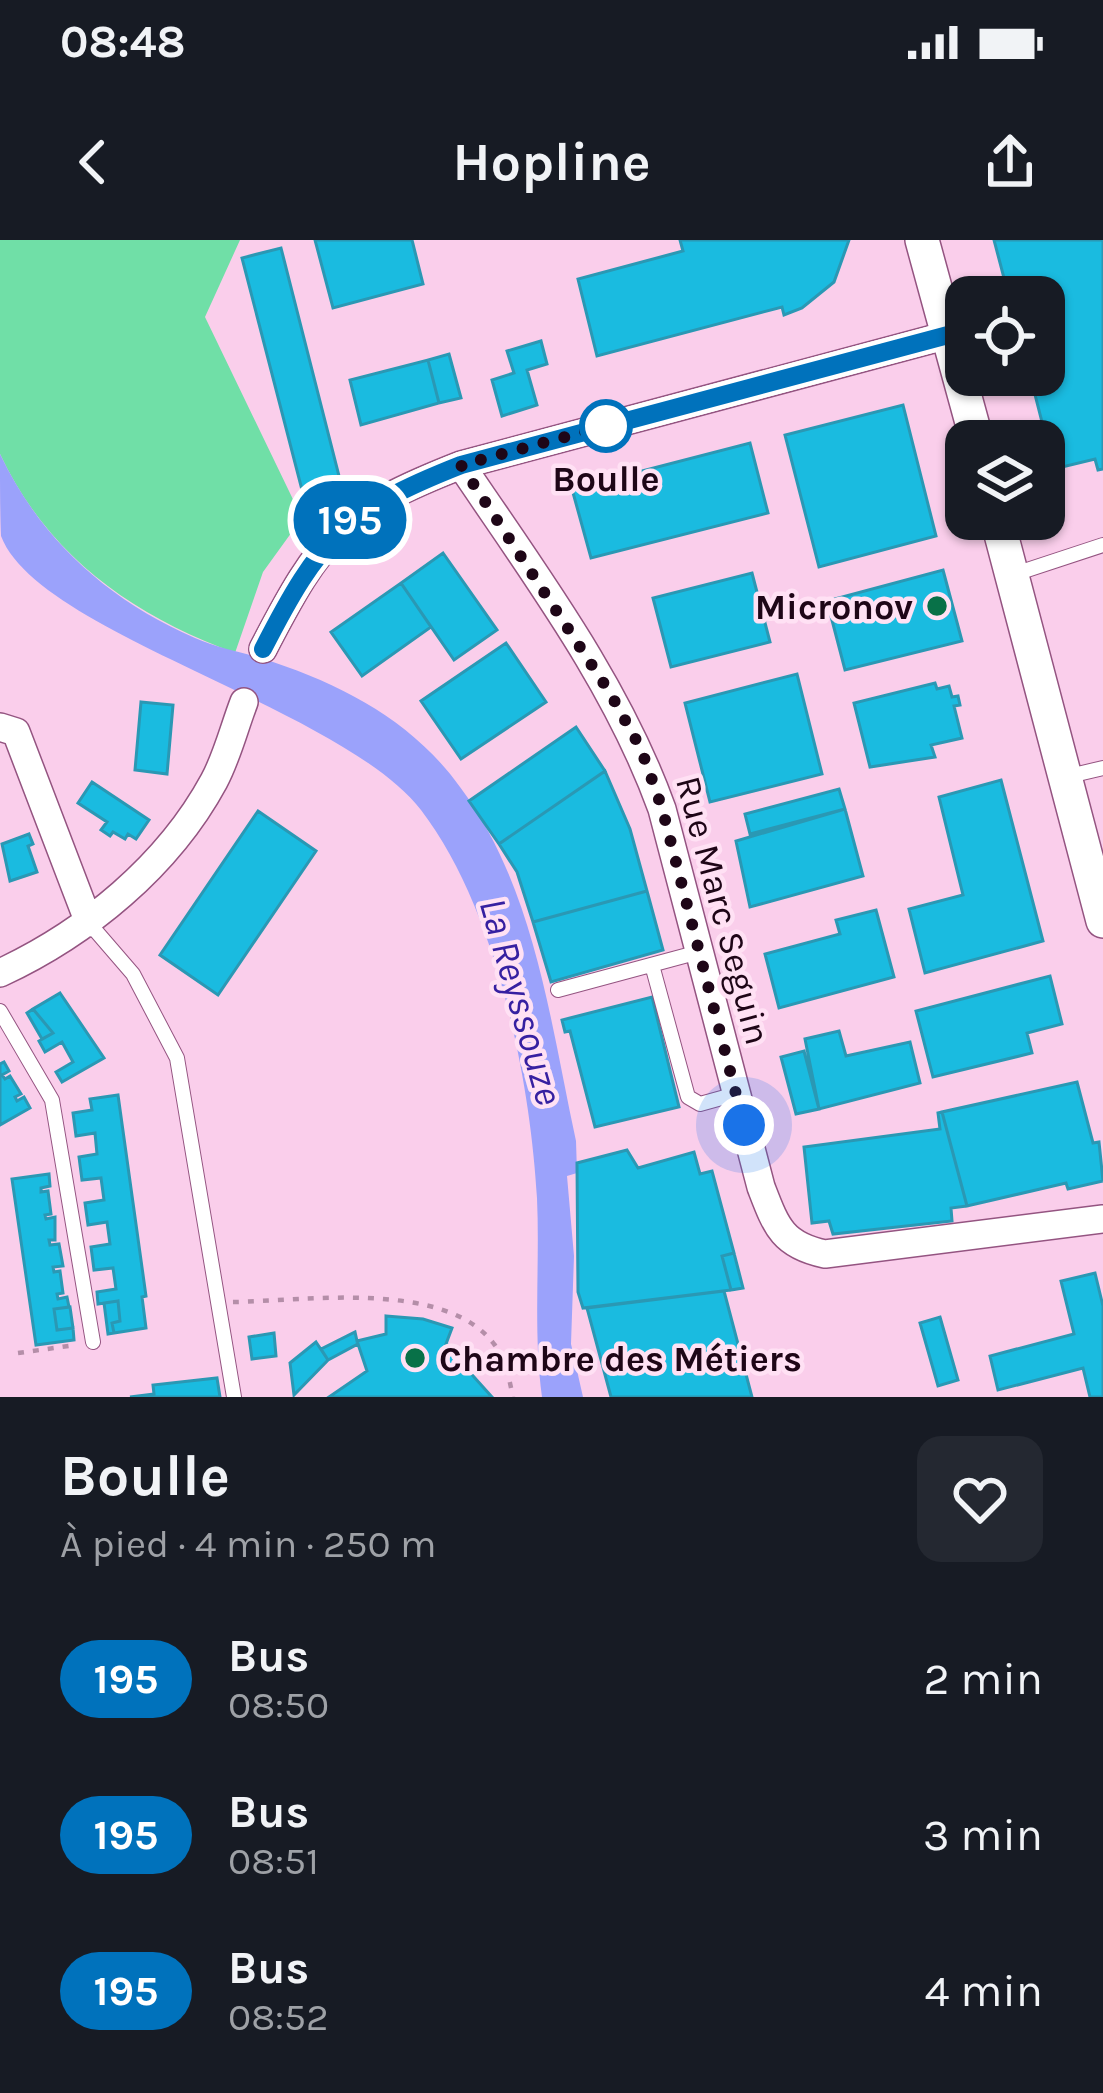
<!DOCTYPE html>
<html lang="fr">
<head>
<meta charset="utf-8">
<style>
  :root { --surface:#171b24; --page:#242831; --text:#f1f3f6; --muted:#9ea1a6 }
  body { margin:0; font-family:Karla,sans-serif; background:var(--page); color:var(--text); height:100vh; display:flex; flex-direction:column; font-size:45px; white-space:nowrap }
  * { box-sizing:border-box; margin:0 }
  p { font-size:39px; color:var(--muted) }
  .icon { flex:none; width:66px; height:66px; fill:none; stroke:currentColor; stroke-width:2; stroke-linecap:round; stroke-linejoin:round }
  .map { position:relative; height:1157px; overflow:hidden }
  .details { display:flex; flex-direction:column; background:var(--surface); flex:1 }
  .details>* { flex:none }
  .badge { padding:0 24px; border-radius:39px; font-size:42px; line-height:78px }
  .controls { position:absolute; left:945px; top:36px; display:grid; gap:24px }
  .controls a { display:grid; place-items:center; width:120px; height:120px; border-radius:24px; background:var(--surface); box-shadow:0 3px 9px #0004; font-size:60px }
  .you { position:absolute; width:60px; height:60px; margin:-30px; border:9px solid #fff; border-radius:50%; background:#1a73e8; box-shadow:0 0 0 18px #1a73e833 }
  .map>.badge { position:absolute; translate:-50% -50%; box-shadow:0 0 0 6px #fff }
  .round { display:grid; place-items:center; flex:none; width:126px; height:126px; border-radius:24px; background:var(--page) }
  .summary { display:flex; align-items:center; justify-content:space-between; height:204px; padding:0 60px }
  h1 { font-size:57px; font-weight:700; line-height:90px }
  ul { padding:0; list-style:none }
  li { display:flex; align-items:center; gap:36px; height:156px; padding:0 60px }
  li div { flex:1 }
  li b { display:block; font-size:45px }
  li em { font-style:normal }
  li .badge { min-width:132px; font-weight:700; text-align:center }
  .status { display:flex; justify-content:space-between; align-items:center; height:84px; padding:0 60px; background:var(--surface); direction:ltr }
  .status svg { height:33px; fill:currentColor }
  header { display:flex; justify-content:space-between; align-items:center; height:156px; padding:0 60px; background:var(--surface); font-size:54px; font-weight:700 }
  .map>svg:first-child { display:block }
</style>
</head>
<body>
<div class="status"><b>08:48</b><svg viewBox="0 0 49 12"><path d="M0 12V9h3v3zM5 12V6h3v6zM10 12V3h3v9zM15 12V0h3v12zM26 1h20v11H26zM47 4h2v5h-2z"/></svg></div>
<header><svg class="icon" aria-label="back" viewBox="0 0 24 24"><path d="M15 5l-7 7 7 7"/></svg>Hopline<svg class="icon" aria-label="share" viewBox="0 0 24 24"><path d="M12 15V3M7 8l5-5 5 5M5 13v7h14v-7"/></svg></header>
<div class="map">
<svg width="1103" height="1157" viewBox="0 0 1103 1157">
  <rect width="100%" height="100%" fill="#faceeb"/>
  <path fill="#70dfa7" d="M0,0h240l-35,77 97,201 -39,54 -28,81c-103,-38 -187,-97 -235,-199z"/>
  <path fill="#9ba2fb" d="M0,214c41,86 108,146 195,184 25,11 52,15 78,24 74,25 141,61 187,125 75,101 90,234 116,354l1,32 -10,3 7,80 -3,88 12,53h-41c-9,-67 -2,-133 -5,-199 -7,-121 -41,-290 -116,-388 -81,-104 -383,-176 -420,-274 -1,-21 -1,-59 -1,-82z"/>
  <path fill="#1abbe0" stroke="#2a98b4" stroke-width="3" d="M315,0h97l11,44 -90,24z
    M680,0h169l-15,42 -32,26 -18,7 -2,-8 -185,49 -19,-77 105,-28z
    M994,0h109v229l-5,1 -3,-11 -41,10 -24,-94h14v-78h-35z
    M281,8l59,232 -38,10 -60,-232z
    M541,101l6,23 -20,6 10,35 -35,11 -10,-36 22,-7 -7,-22z
    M449,114l12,44 -22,5 -11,-43z
    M428,120l11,43 -78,22 -11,-45z
    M903,165l33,131 -117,31 -34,-132z
    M750,203l18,70 -177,45 -19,-69z
    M443,313l54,77 -43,30 -53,-77z
    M943,330l19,71 -117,29 -18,-69z
    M752,333l18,69 -99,25 -18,-69z
    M401,343l30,44 -69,49 -31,-44z
    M506,403l40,59 -85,57 -40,-58z
    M797,434l25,100 -112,28 -25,-99z
    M935,443l2,6 12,-3 3,11 6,-1 2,9 -6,1 8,32 -31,7 4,12 -65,10 -16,-64z
    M141,462l32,3 -6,69 -32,-4z
    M576,487l29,44 -106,73 -30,-43z
    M605,531l25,58 17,62 -114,31 -16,-50 -18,-28z
    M1001,540l42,161 -118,32 -16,-64 54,-14 -24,-98z
    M92,542l57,38 -13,19 -8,-5 -3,5 -12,-7 -3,4 -9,-6 6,-8 -29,-19z
    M839,549l6,20 -95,25 -5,-20z
    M845,569l18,67 -113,31 -14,-66z
    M258,571l58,40 -98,144 -58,-40z
    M29,594l4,10 -5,2 9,26 -27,9 -8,-37z
    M647,651l16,59 -112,32 -18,-60z
    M876,670l18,67 -115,31 -14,-54 75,-20 -4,-14z
    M1050,736l12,48 -35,9 5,20 -99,24 -17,-66z
    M60,753l44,65 -42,24 -6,-10 17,-10 -11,-20 -17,10 -6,-11 14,-8 -20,-24z
    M652,757l27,110 -84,20 -25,-96 -5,1 -3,-12z
    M33,769l20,24 -11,6 -15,-26z
    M839,791l7,25 64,-14 10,41 -101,26 -14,-70z
    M804,811l15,58 -23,5 -15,-57z
    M4,822l5,9 -7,4 3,4 5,-3 11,18 -6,3 2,4 7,-4 6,11 -30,17v-61z
    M1077,842l16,61 6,-1 4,39 -35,8 -2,-6 -99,23 -25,-94z
    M118,855l28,201 -4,1 4,31 -32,5 -2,-10 8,-2 -2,-20 -20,3 -1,-12 19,-3 -3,-21 -19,2 -3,-23 19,-3 -3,-22 -19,3 -3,-22 19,-3 -3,-22 -19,2 -3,-23 18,-3 -2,-21 -19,3 -3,-23 19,-3 -2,-11z
    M942,872l25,94 -16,2 1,13 -119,13 -4,-13 -17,2 -8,-76 136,-18 -2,-16z
    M627,910l11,18 56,-16 6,22 12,-3 22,82 -12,3 9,34 -148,18 -5,-16 -1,-129z
    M49,934l1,12 -9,2v4l7,-1 3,23 -6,1 1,4 9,-2v23h-6l1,5 9,-1 4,22 -10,1 1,5 6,-1 3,22 -6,1 1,5 9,-2 2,10 -15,2 3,21 16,-2 1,12 -38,5 -24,-166z
    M734,1013l9,35 -12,2 -9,-34z
    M1095,1033l8,33v91h-13l-7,-29 -85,22 -8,-34 84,-22 -13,-53z
    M724,1051l28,106h-141l-24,-89z
    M118,1061l2,20 -8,2 2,10 -6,1 -4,-31z
    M70,1067l3,21 -16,2 -3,-21z
    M386,1076l37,3 29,9 -6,16 24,16 -5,7 27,30h-163l38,-26 -9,-27 -30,16 -7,-11 34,-17 2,9 29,-7z
    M940,1077l18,63 -20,6 -18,-63z
    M274,1093l2,23 -24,3 -3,-22z
    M316,1102l12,18 -34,35 -4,-32z
    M217,1138l3,19h-90l24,-3 -1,-9z"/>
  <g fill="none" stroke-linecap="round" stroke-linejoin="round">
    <defs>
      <path id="service" d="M1012,335l91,-30
        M1065,537l38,-9
        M89,683l44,51 44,84 57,339
        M652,725l36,132 12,7 36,-10
        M558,750l141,-38
        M0,771l52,89 41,242"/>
      <path id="minor" d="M461,225c74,110 156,219 201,344l99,378c15,39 21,58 64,67l278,-35
        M263,409c59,-114 78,-137 198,-184l487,-130
        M0,487l16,5 73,191
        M0,733c86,-40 168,-107 214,-192 13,-24 20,-53 30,-79"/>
      <path id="tertiary" d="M922,0l55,201
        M997,279l106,402"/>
    </defs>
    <use href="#service" stroke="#945481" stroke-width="16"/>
    <use href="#minor" stroke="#945481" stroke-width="30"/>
    <use href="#tertiary" stroke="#945481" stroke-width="36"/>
    <path stroke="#b48ea8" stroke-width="4.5" stroke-dasharray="6 9" stroke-linecap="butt" d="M233,1062c72,-1 212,-23 261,42 12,15 15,35 19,53
      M18,1113l58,-8"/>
    <use href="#service" stroke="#fff" stroke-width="14"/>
    <use href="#minor" stroke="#fff" stroke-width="27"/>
    <use href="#tertiary" stroke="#fff" stroke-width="33"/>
  </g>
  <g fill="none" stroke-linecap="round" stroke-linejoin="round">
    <defs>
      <path id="line" d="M263,409c57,-111 81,-138 198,-184l487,-130"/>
    </defs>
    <use href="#line" stroke="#fff" stroke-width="27"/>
    <use href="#line" stroke="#0072bc" stroke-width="18"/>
    <path stroke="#1e0617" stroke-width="12" stroke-dasharray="0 21.6" d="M606,186l-145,39 149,228 31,56 21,59 82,317"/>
  </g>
  <circle fill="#fff" stroke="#0072bc" stroke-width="6" cx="606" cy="186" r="24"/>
  <g fill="#087148" stroke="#ffe1f4" stroke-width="4.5">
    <circle cx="937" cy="366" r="12"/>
    <circle cx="415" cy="1118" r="12"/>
  </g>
  <g text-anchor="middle" stroke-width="9" stroke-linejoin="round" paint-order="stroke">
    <g font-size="36" font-weight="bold" fill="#1e0617" stroke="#ffe1f4">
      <text x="606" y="251">Boulle</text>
    </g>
    <g font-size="36" font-weight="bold" fill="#1e0617" stroke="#ffe1f4" text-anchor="end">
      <text x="913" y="379">Micronov</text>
      <text x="439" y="1131" text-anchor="start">Chambre des Métiers</text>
    </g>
    <g font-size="36" fill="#1e0617" stroke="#ffe1f4">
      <text transform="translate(724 670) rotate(75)" y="13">Rue Marc Seguin</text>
    </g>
    <g font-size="39" font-style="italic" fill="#3620a1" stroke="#ffe1f4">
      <text transform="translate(522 761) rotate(74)" y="14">La Reyssouze</text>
    </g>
  </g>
</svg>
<div class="controls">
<a><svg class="icon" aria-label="locate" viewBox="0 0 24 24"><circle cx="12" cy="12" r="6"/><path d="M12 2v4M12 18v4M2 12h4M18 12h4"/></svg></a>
<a><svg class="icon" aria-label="layers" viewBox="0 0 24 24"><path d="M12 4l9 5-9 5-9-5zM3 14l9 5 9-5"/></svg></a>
</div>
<div class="you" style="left:744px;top:885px"></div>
<b class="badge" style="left:350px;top:280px;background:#0072bc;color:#fff">195</b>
</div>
<section class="details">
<div class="summary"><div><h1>Boulle</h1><p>À pied · 4 min · 250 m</p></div><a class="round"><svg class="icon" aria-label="heart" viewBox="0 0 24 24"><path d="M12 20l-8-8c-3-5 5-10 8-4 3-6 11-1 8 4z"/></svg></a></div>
<ul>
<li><span class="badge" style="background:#0072bc;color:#fff">195</span><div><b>Bus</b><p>08:50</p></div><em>2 min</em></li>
<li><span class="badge" style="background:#0072bc;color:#fff">195</span><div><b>Bus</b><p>08:51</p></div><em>3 min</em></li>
<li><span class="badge" style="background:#0072bc;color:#fff">195</span><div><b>Bus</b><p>08:52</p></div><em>4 min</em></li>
</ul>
</section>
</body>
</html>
